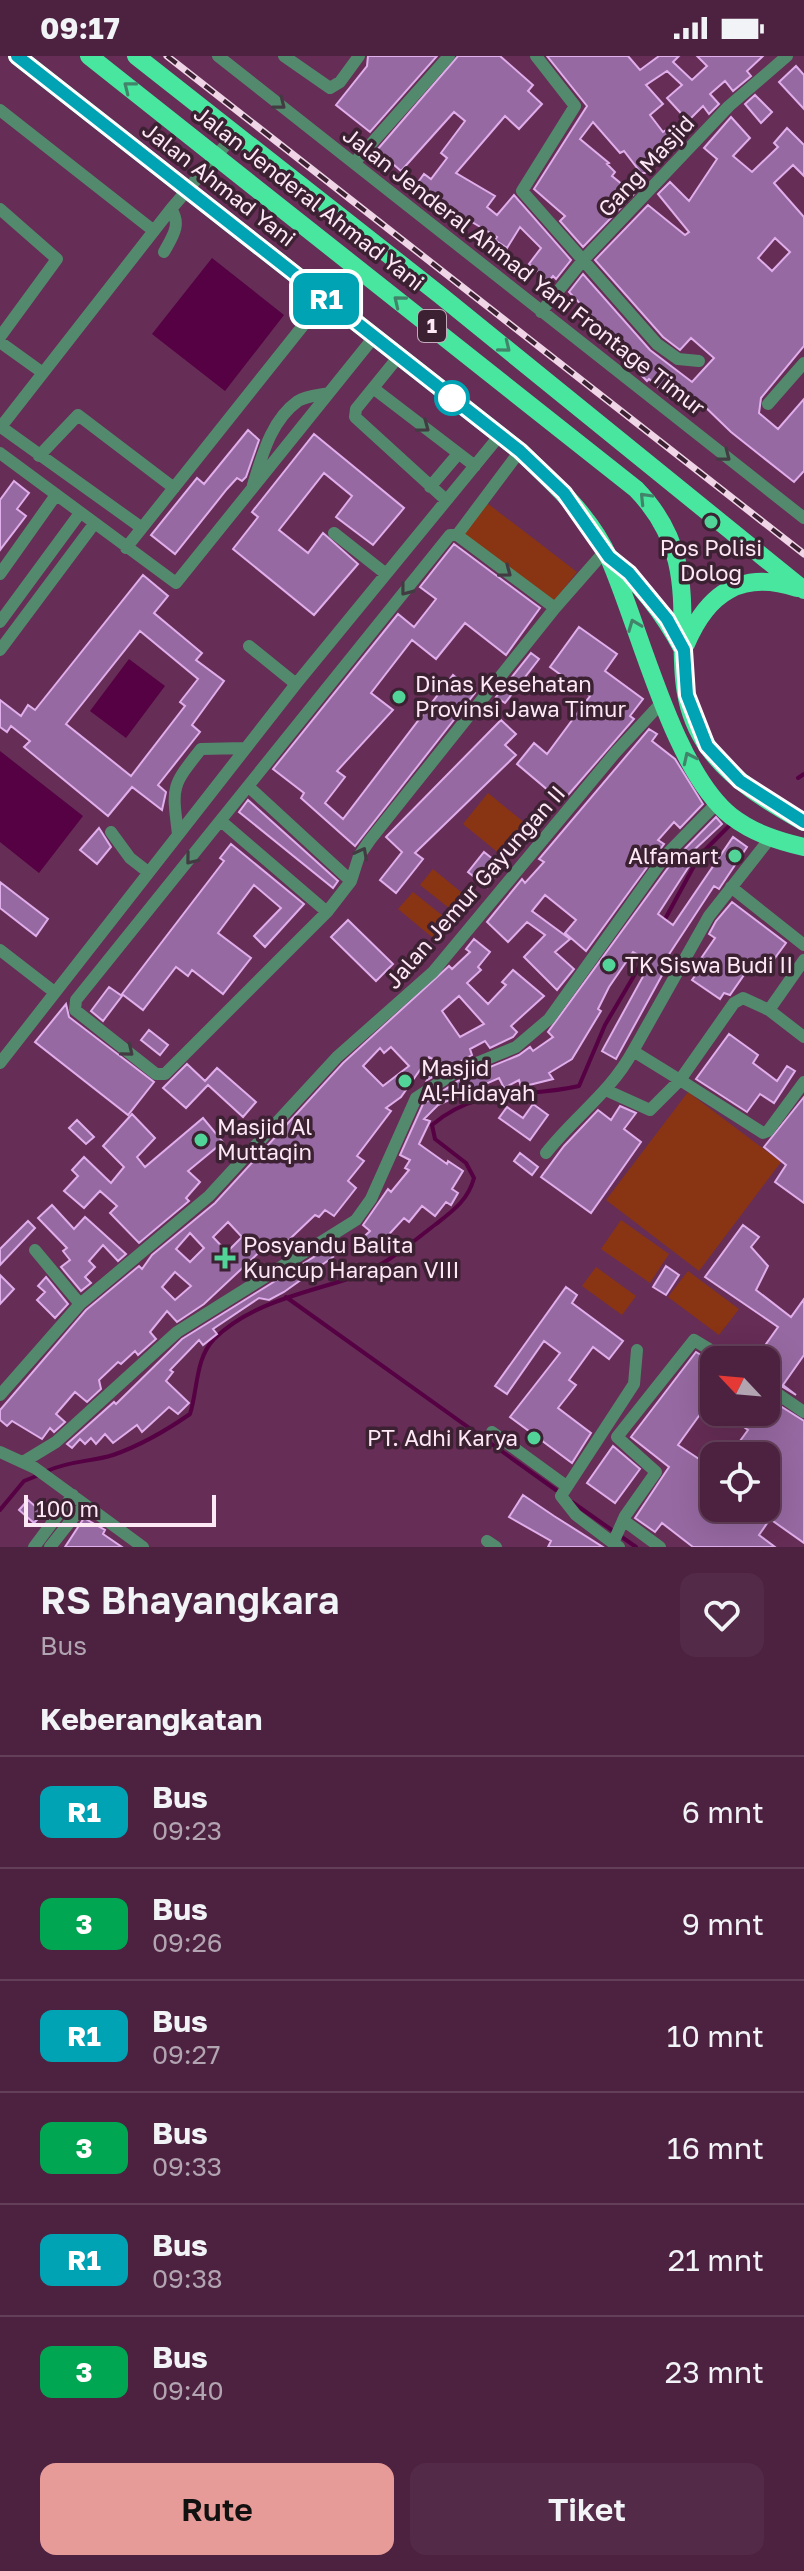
<!DOCTYPE html>
<html lang="id">
<head>
<meta charset="utf-8">
<style>
  :root { --surface:#4c2240; --page:#532a47; --text:#f1f3f6; --muted:#b2a4b1; --line:#633f59; --accent:#e69b98 }
  body { margin:0; font-family:"Golos Text",sans-serif; background:var(--page); color:var(--text); height:100vh; display:flex; flex-direction:column; font-size:30px; white-space:nowrap }
  * { box-sizing:border-box; margin:0 }
  p { font-size:26px; color:var(--muted) }
  .icon { flex:none; width:44px; height:44px; fill:none; stroke:currentColor; stroke-width:2; stroke-linecap:round; stroke-linejoin:round }
  .map { position:relative; height:1491px; overflow:hidden }
  .details { display:flex; flex-direction:column; background:var(--surface); flex:1 }
  .details>* { flex:none }
  .badge { padding:0 16px; border-radius:12px; font-size:28px; line-height:52px }
  .needle { width:52px; rotate:296deg }
  .tools { position:absolute; left:700px; top:1290px; display:grid; gap:16px }
  .tools a { display:grid; place-items:center; width:80px; height:80px; border-radius:16px; background:var(--surface); box-shadow:0 8px 32px #0002,0 0 0 2px var(--line); font-size:40px }
  .scale { position:absolute; left:24px; bottom:20px; width:192px; box-sizing:border-box; padding-left:8px; border:4px solid #fee8f6; border-top:0; font-size:22px; line-height:28px; white-space:nowrap; color:#fee8f6; -webkit-text-stroke:6px #3c2133; paint-order:stroke }
  .map>.badge { position:absolute; translate:-50% -50%; box-shadow:0 0 0 4px #fff }
  h2 { padding:0 40px; font-size:30px; line-height:72px }
  .round { display:grid; place-items:center; flex:none; width:84px; height:84px; border-radius:16px; background:var(--page) }
  .summary { display:flex; align-items:center; justify-content:space-between; height:136px; padding:0 40px }
  h1 { font-size:38px; font-weight:600; line-height:60px }
  .action { display:flex; gap:16px; margin-top:auto; padding:16px 40px }
  .action a { flex:1; height:92px; border-radius:16px; background:var(--accent); color:#111; font-size:32px; font-weight:600; line-height:92px; text-align:center }
  .action a+a { background:var(--page); color:var(--text) }
  ul { padding:0; list-style:none }
  li { display:flex; align-items:center; gap:24px; height:112px; padding:0 40px; border-top:2px solid var(--line) }
  li div { flex:1 }
  li b { display:block; font-size:30px }
  li em { font-style:normal }
  li .badge { min-width:88px; font-weight:700; text-align:center }
  .status { display:flex; justify-content:space-between; align-items:center; height:56px; padding:0 40px; background:var(--surface); direction:ltr }
  .status svg { height:22px; fill:currentColor }
  .map>svg:first-child { display:block }
</style>
</head>
<body>
<div class="status"><b>09:17</b><svg viewBox="0 0 49 12"><path d="M0 12V9h3v3zM5 12V6h3v6zM10 12V3h3v9zM15 12V0h3v12zM26 1h20v11H26zM47 4h2v5h-2z"/></svg></div>
<div class="map">
<svg width="804" height="1491" viewBox="0 0 804 1491">
  <rect width="100%" height="100%" fill="#662d56"/>
  <path fill="#893514" d="M487,447l90,69 -26,33 -89,-69z
    M488,737l43,35 -25,31 -43,-35z
    M433,813l34,28 -13,15 -34,-27z
    M413,836l35,28 -15,18 -35,-29z
    M688,1036l93,70 -82,109 -93,-71z
    M621,1164l48,34 -19,29 -49,-34z
    M596,1211l40,29 -14,19 -40,-29z
    M688,1215l51,38 -20,26 -51,-38z"/>
  <path fill="#550143" d="M212,202l72,57 -59,76 -73,-57z
    M129,603l36,27 -39,52 -36,-27z
    M0,695l83,65 -44,57 -39,-31z"/>
  <g fill="none" stroke-linecap="round" stroke-linejoin="round">
    <path stroke="#550143" stroke-width="4" d="M798,722l6,-4
      M664,865l36,-66 31,-31
      M286,1241l270,193
      M47,1415c25,-11 44,-9 66,-16 26,-9 54,-25 77,-41 8,-25 5,-55 24,-75 38,-37 92,-46 140,-62 30,-10 57,-34 82,-53 18,-14 32,-24 38,-46l-8,-15 -31,-24 -3,-14c47,-40 91,-26 147,-39l26,-61 40,-68
      M572,1446l64,45
      M0,1454l24,-29 15,-6"/>
  </g>
  <path fill="#9769a2" stroke="#dfaeeb" stroke-width="2" fill-rule="evenodd" d="M368,0h69l-67,76 -34,-27 31,-39z
    M458,0h42l33,29 -5,6 14,13 -23,25 -14,-13 -49,57 39,23 -8,11 10,8 17,-20 57,65 -15,19 -3,-3 -5,6 -19,-18 12,-16 -21,-21 -13,21 -12,-8 2,-3 -57,-34 -24,-18 8,-11 7,5 16,-21 -6,-5 24,-32 -11,-9 -53,59 -24,-21z
    M547,0h81l12,14 19,-14h20l-6,6 19,18 15,-14 -10,-10h66l-16,15 4,5 -18,15 -8,-10 -15,13 9,10 -10,10 -6,-8 -15,15 -21,-23 15,-13 -15,-14 -21,14 17,19 -13,11 13,17 9,-6 12,15 -39,32h-4l-17,-22 -4,2 -27,-31 -13,17 29,24 -2,1 8,8 -3,4 22,18 -51,53 -23,-26 5,-5 -31,-27 53,-83z
    M796,10l8,9v34l-25,-27z
    M755,39l17,17 -11,11 -16,-19z
    M731,61l19,21 -17,18 19,16 26,-25 -4,-4 13,-15 17,17v31l-11,-11 -19,18 30,34v129l-43,52 -2,15 19,16 26,-30v72l-10,11 -63,-50 -33,-32 -6,6 -16,-15 -6,7 -21,-19 -2,2 -19,-19 4,-4 -63,-66 14,-18 67,76 42,32 22,-24 -23,-20 -11,12 -17,-13 -68,-77 53,-55 37,30 4,-3 -31,-38 12,-12 19,19 28,-42 -13,-11zM775,182l15,14 -18,19 -14,-13z
    M248,374l11,10 -13,37 -4,4 -5,-3 -10,11 -52,65 -24,-19 46,-57 7,6z
    M314,378l90,74 -31,37 -37,-28 16,-21 -28,-23 -45,57 29,23 15,-20 35,31 -44,51 -81,-66 25,-32 -6,-5z
    M14,425l15,12 -12,16 9,7 -26,34v-50z
    M454,488l86,64 -34,47 -41,-32 -29,36 -24,-19 -41,53 22,17 -56,61 8,6 -20,26 18,16 110,-144 22,18 -120,153 -54,-48 3,-5 -31,-24 125,-155 16,13 22,-28 -16,-12z
    M143,519l25,21 -14,17 48,40 -6,7 28,21 -32,44 8,7 -42,53 8,7 -4,18 -30,-23 -24,29 -84,-69 6,-6 -19,-15 -4,6 -7,-5v-27l21,16 7,-11 7,5zM140,575l58,48 -18,23 5,4 -54,70 -65,-52z
    M579,571l38,27 -12,17 38,28 -13,17 4,3 -72,83 -45,-38 17,-21 13,11 43,-58 -40,-29z
    M531,597l8,6 -34,44 -9,-6z
    M501,664l15,14 -11,11 11,10 -101,98 8,6 -27,34 -16,-13 22,-28 -16,-15z
    M649,673l8,5 -5,7 23,18 28,45 -23,24 -6,-6 -16,18 6,4 -78,107 -21,-18 11,-13 -31,-25 -13,16 38,28 -15,13 19,17 -17,21 -33,-33 21,-22 -18,-13 -19,20 -21,-20 35,-43 3,4 19,-21 -5,-3z
    M248,744l90,81 -5,7 -94,-76z
    M716,761l6,7 -29,27 4,3 -39,60 15,11 60,-88 14,10 -28,42 -5,-3 -52,79 4,3 -50,91 -14,-8 49,-89 -18,-10 -24,35 -11,22 3,2 -29,48 -23,14 4,6 -32,8 -2,-7 -15,8 -5,-10 -61,27 -14,14 6,2 -11,23 28,20 1,-3 15,10 -11,18 6,4 -7,12 -5,-3 -11,14 -13,-10 -13,16 -5,-4 -23,25 -3,-3 -15,14 -8,-9 15,-14 -7,-6 25,-36 3,3 18,-22 -4,-2 5,-8 -10,-5 23,-51 38,-25 58,-24 11,-8 3,4 20,-14 -5,-5 125,-171z
    M99,772l12,19 -14,17 -17,-14z
    M231,788l73,60 -39,43 -11,-11 27,-28 -27,-23 -36,48 33,25 -28,36 -31,-24 -4,6 -12,-9 -33,43 -21,-16 102,-133 -4,-3z
    M484,796l19,15 -16,20 -19,-15z
    M0,826l48,37 -12,17 -36,-28z
    M732,846l54,41 -23,31 -12,-9 -21,30 -6,-2 -4,6 -28,-19 5,-7 -4,-3 22,-32 -6,-4 7,-13z
    M348,864l45,44 -17,17 -45,-44z
    M474,883l16,13 -12,15 3,3 -14,13 21,21 18,-19 -4,-3 11,-12 31,26 -33,30 6,6 -4,5 -23,11 -5,-7 -15,8 2,6 -45,25 9,-19 -7,-4 -28,40 -15,11 5,3 -34,45 7,5 -16,20 8,7 -22,28 -9,-6 -6,7 -4,-2 -40,38 -8,-8 -63,59 -27,18 -10,-11 -17,21 6,7 -18,16 -3,-4 -14,13 -3,-2 -19,18 2,9 -14,13 -12,-10 -19,22 9,8 -11,10 -4,-4 -8,11 -30,-18 -5,5 -7,-6v-10l86,-100 53,-44 3,3 10,-14 63,-52 128,-140 106,-97 3,3 18,-17 -4,-3zM459,940l25,28 -24,13 -18,-26zM391,991l18,19 -26,20 -20,-20 17,-18 4,5zM228,1166l14,15 -15,15 -14,-15zM190,1177l14,15 -14,14 -14,-13zM175,1216l16,14 -16,14 -13,-13z
    M109,931l13,9 -19,25 -12,-10z
    M66,948l3,13 85,65 -26,33 -93,-73z
    M149,974l19,15 -8,10 -19,-15z
    M729,978l29,21 -5,8 24,18 10,-15 8,5 -21,32 -14,-9 -13,18 -51,-33z
    M187,1008l18,17 12,-13 39,34 -13,15 -35,-32 -22,23 -23,-20z
    M804,1041v106l-29,-21 11,-17 -22,-18z
    M533,1048l15,11 -18,25 -31,-22 8,-11 16,11z
    M620,1050l16,7 -12,16 17,13 -50,71 -50,-36 23,-31 34,-36 13,10z
    M132,1058l23,24 -18,19 8,10 58,-49 20,24 -35,29 12,11 -14,16 3,3 -50,42 -29,-30 7,-7 -17,-15 -16,17 -20,-17 14,-15 -6,-6 12,-13 27,26 13,-16 -21,-21z
    M77,1064l17,17 -8,7 -17,-16z
    M520,1097l18,14 -6,8 -18,-14z
    M52,1149l22,24 11,-12 41,37 -8,7 -15,-16 -14,16 6,6 -10,10 6,6 -10,8 -20,-24 9,-7 -7,-9 4,-3 -29,-30z
    M28,1165l7,7 -35,37v-16z
    M743,1169l16,12 -8,10 17,19 -12,24 35,27 13,-18v56l-21,30 13,10 -30,-18v-18l-7,-5 19,-27 -73,-50z
    M325,1194l8,7 -49,35 -15,8 -10,-2 -46,31 4,5 -14,11 -4,-5 -29,30 3,2 -7,9 23,22 -11,11 -9,-7 -27,25 -5,-7 -24,18 -8,-9 -9,10 -5,-6 -6,6 -5,-5 -8,9 -5,-4 47,-42 2,2 66,-65z
    M666,1210l13,9 -13,20 -13,-8z
    M0,1219l14,14 -14,15z
    M46,1221l22,27 -13,14 -18,-18 8,-8 -7,-6z
    M566,1231l11,8 -5,8 51,38 -14,18 -16,-12 -24,33 7,5 -18,23 33,25 -19,30 -62,-46 50,-64 -16,-12 -37,53 -12,-8z
    M696,1296l18,11v32l-36,50 36,24v39h52v-52h-37l19,-26 -25,-18h43v-15l38,24v122l-34,-24 -11,16 16,12h-82l-31,-24 -7,9 -20,-14 34,-51 -38,-30z
    M613,1390l27,23 -25,34 -28,-20z
    M523,1439l31,21 49,31h-55l3,-6 -42,-24z
    M28,1444l15,13 -9,10 -15,-13z
    M84,1462l21,12 -2,4 19,13h-57z"/>
  <g fill="none" stroke-linecap="round" stroke-linejoin="round">
    <path stroke="#538a6d" stroke-width="12" d="M218,0l586,462
      M284,0l46,32 10,-6 19,-26
      M536,0l39,50 -53,85 135,153 21,15 21,2
      M0,54l154,121
      M355,106l94,-106
      M0,153l57,50 -57,78
      M164,196c8,-15 18,-27 7,-43
      M541,256l43,-53 145,-153 58,-50
      M0,286l43,31
      M399,300l-43,53 -1,8 91,83
      M373,332l102,78
      M768,348l36,-41
      M1,371l141,101
      M0,372l171,-219 64,-75
      M520,395l-63,84h-7l-374,465 -1,10 81,64h9l162,-162 24,-31 8,-25 11,-16 185,-232 50,-57
      M0,397l176,130 198,-246
      M39,400l39,-41 96,73
      M253,429c9,-29 18,-65 45,-84 8,-5 22,-6 31,-8
      M430,431l28,-33
      M334,477l52,41
      M457,479l98,73
      M126,492l199,-250
      M0,518l56,-79
      M0,566l80,-109
      M249,590l47,38
      M0,594l94,-126
      M249,731l102,94
      M221,765l106,91
      M111,776l19,26 18,14
      M178,778c-6,-48 -7,-47 23,-85l44,-1
      M771,781l-62,79 -76,135 47,29 54,-77 9,-5 26,12 35,27
      M731,831l73,58
      M0,894l53,41
      M769,954l35,-50
      M0,1007l296,-379 204,-249
      M608,1035l42,19 30,-30 83,53 5,-2 36,-49
      M546,1097c29,-37 64,-60 87,-102
      M35,1194l45,54
      M766,1330l38,26
      M0,1339l80,-91 129,-108 128,-139 96,-85 182,-219 49,-53
      M492,1376l73,53
      M0,1396l35,16 108,79
      M23,1406l33,-20 121,-110 179,-112 15,-21 45,-101 41,-27 59,-24 33,-28 117,-164 52,-53
      M623,1464l37,27
      M487,1485l9,6
      M613,1487l-37,-28 -15,-19 73,-112 3,-34
      M34,1491l39,-52
      M50,1491l34,-43
      M619,1491l-6,-4 12,-27 31,-44 -39,-35 77,-97 33,20"/>
    <path stroke="#49e6a0" stroke-width="18" d="M17,0l503,395c33,32 70,64 89,107 31,70 64,212 122,258 22,17 47,25 73,31
      M89,0l547,433c85,87 15,177 72,258 24,34 61,55 96,75
      M136,0l304,239 364,295
      M609,501c31,26 54,55 73,91
      M686,588c22,-52 56,-74 111,-56"/>
    <defs>
      <path id="rail" d="M167,0l637,498"/>
    </defs>
    <use href="#rail" stroke="#efd5e6" stroke-width="7"/>
    <use href="#rail" stroke="#3c2133" stroke-width="4" stroke-dasharray="12" stroke-linecap="butt"/>
  </g>
  <defs><path id="oneway-chevron" d="M-2-3.5L2.5 0L-2 3.5" fill="none" stroke-width="1.6" stroke-linecap="round" stroke-linejoin="round" transform="scale(2)"/></defs>
  <g stroke="#42846a">
    <use href="#oneway-chevron" transform="translate(129 31) rotate(-142)"/>
    <use href="#oneway-chevron" transform="translate(399 245) rotate(-141)"/>
    <use href="#oneway-chevron" transform="translate(505 291) rotate(39)"/>
    <use href="#oneway-chevron" transform="translate(645 442) rotate(-134)"/>
    <use href="#oneway-chevron" transform="translate(634 569) rotate(-111)"/>
    <use href="#oneway-chevron" transform="translate(689 702) rotate(-115)"/>
  </g>
  <g stroke="#423b42">
    <use href="#oneway-chevron" transform="translate(280 48) rotate(38)"/>
    <use href="#oneway-chevron" transform="translate(424 371) rotate(37)"/>
    <use href="#oneway-chevron" transform="translate(725 400) rotate(38)"/>
    <use href="#oneway-chevron" transform="translate(506 516) rotate(37)"/>
    <use href="#oneway-chevron" transform="translate(406 534) rotate(128)"/>
    <use href="#oneway-chevron" transform="translate(362 797) rotate(-62)"/>
    <use href="#oneway-chevron" transform="translate(191 803) rotate(129)"/>
    <use href="#oneway-chevron" transform="translate(128 995) rotate(39)"/>
  </g>
  <g fill="none" stroke-linecap="round" stroke-linejoin="round">
    <defs>
      <path id="line" d="M17,0l503,395 44,42 45,64 20,16 38,46 17,31 3,45 20,51 33,35 64,41"/>
    </defs>
    <use href="#line" stroke="#fff" stroke-width="18"/>
    <use href="#line" stroke="#00a3b4" stroke-width="12"/>
  </g>
  <circle fill="#fff" stroke="#00a3b4" stroke-width="4" cx="452" cy="342" r="16"/>
  <g fill="#52d397" stroke="#3c2133" stroke-width="3">
    <circle cx="711" cy="466" r="8"/>
    <circle cx="399" cy="641" r="8"/>
    <circle cx="735" cy="800" r="8"/>
    <circle cx="609" cy="909" r="8"/>
    <circle cx="405" cy="1025" r="8"/>
    <circle cx="201" cy="1084" r="8"/>
    <path d="M221 1190h8v8h8v8h-8v8h-8v-8h-8v-8h8z"/>
    <circle cx="534" cy="1382" r="8"/>
  </g>
  <g text-anchor="middle" stroke-width="7" stroke-linejoin="round" paint-order="stroke">
    <rect fill="#3c2133" stroke="#c4acbc" stroke-width="2" x="418" y="254" width="28" height="32" rx="6"/>
    <g font-size="20" font-weight="bold" fill="#fee8f6">
      <text x="432" y="277">1</text>
    </g>
    <g font-size="22" fill="#fee8f6" stroke="#3c2133">
      <text transform="translate(646 110) rotate(-47)" y="8">Gang Masjid</text>
      <text transform="translate(219 128) rotate(38)" y="8">Jalan Ahmad Yani</text>
      <text transform="translate(309 142) rotate(38)" y="8">Jalan Jenderal Ahmad Yani</text>
      <text transform="translate(524 215) rotate(38)" y="8">Jalan Jenderal Ahmad Yani Frontage Timur</text>
      <text transform="translate(475 831) rotate(-49)" y="8">Jalan Jemur Gayungan II</text>
    </g>
    <g font-size="22" fill="#fee8f6" stroke="#3c2133" text-anchor="start">
      <text x="711" y="500" text-anchor="middle">Pos Polisi<tspan x="711" dy="25">Dolog</tspan></text>
      <text x="415" y="636">Dinas Kesehatan<tspan x="415" dy="25">Provinsi Jawa Timur</tspan></text>
      <text x="719" y="808" text-anchor="end">Alfamart</text>
      <text x="625" y="917">TK Siswa Budi II</text>
      <text x="421" y="1020">Masjid<tspan x="421" dy="25">Al-Hidayah</tspan></text>
      <text x="217" y="1079">Masjid Al<tspan x="217" dy="25">Muttaqin</tspan></text>
      <text x="243" y="1197">Posyandu Balita<tspan x="243" dy="25">Kuncup Harapan VIII</tspan></text>
      <text x="518" y="1390" text-anchor="end">PT. Adhi Karya</text>
    </g>
  </g>
</svg>
<div class="tools">
<a><svg class="needle" viewBox="-14 -14 28 28"><path d="M0-13l5 13h-10z" fill="#e53935"/><path d="M0 13l5-13h-10z" fill="#b2a4b1"/></svg></a>
<a><svg class="icon" aria-label="locate" viewBox="0 0 24 24"><circle cx="12" cy="12" r="6"/><path d="M12 2v4M12 18v4M2 12h4M18 12h4"/></svg></a>
</div>
<div class="scale">100 m</div>
<b class="badge" style="left:326px;top:243px;background:#00a3b4;color:#fff">R1</b>
</div>
<section class="details">
<div class="summary"><div><h1>RS Bhayangkara</h1><p>Bus</p></div><a class="round"><svg class="icon" aria-label="heart" viewBox="0 0 24 24"><path d="M12 20l-8-8c-3-5 5-10 8-4 3-6 11-1 8 4z"/></svg></a></div>
<h2>Keberangkatan</h2>
<ul>
<li><span class="badge" style="background:#00a3b4;color:#fff">R1</span><div><b>Bus</b><p>09:23</p></div><em>6 mnt</em></li>
<li><span class="badge" style="background:#00a651;color:#fff">3</span><div><b>Bus</b><p>09:26</p></div><em>9 mnt</em></li>
<li><span class="badge" style="background:#00a3b4;color:#fff">R1</span><div><b>Bus</b><p>09:27</p></div><em>10 mnt</em></li>
<li><span class="badge" style="background:#00a651;color:#fff">3</span><div><b>Bus</b><p>09:33</p></div><em>16 mnt</em></li>
<li><span class="badge" style="background:#00a3b4;color:#fff">R1</span><div><b>Bus</b><p>09:38</p></div><em>21 mnt</em></li>
<li><span class="badge" style="background:#00a651;color:#fff">3</span><div><b>Bus</b><p>09:40</p></div><em>23 mnt</em></li>
</ul>
<div class="action"><a>Rute</a><a>Tiket</a></div>
</section>
</body>
</html>
